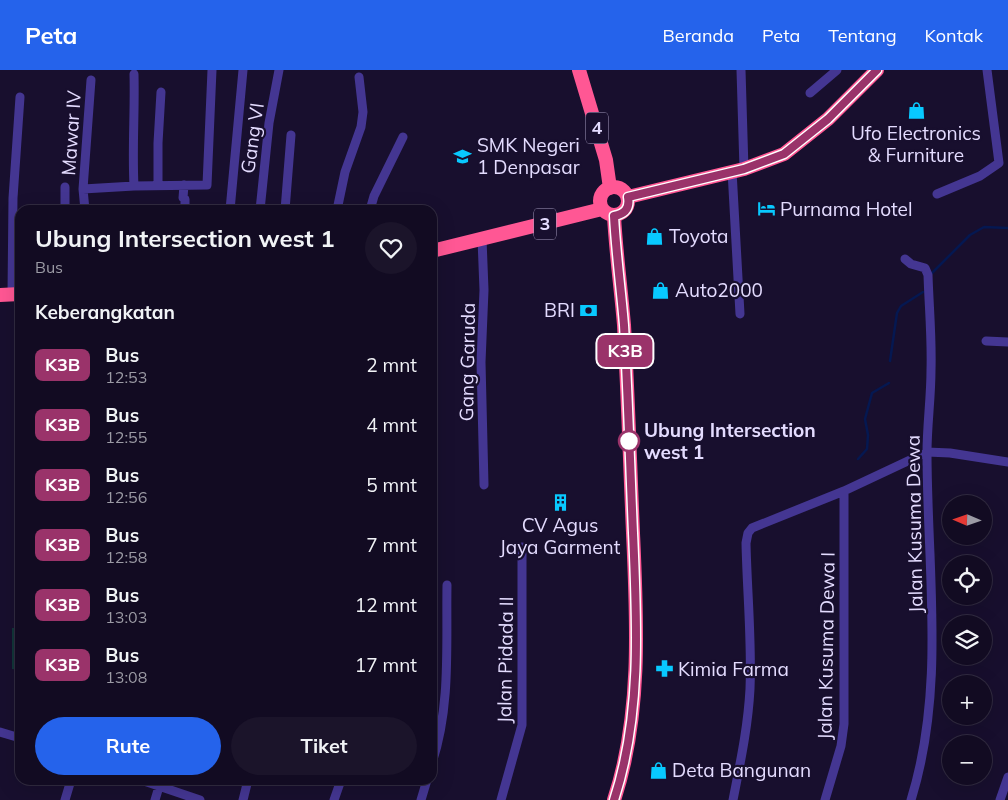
<!DOCTYPE html>
<html lang="id">
<head>
<meta charset="utf-8">
<style>
  :root { --surface:#120b22; --page:#1b142a; --text:#f1f3f6; --muted:#9c9ba5; --line:#312b40; --accent:#2563eb }
  body { margin:0; font-family:Mulish,sans-serif; background:var(--page); color:var(--text); height:100vh; display:flex; flex-direction:column; font-size:19px; white-space:nowrap }
  * { box-sizing:border-box; margin:0 }
  p { font-size:16px; color:var(--muted) }
  .icon { flex:none; width:28px; height:28px; fill:none; stroke:currentColor; stroke-width:2; stroke-linecap:round; stroke-linejoin:round }
  .map { position:relative; flex:1; overflow:hidden }
  .panel { position:absolute; left:15px; top:135px; width:422px; height:580px; display:flex; flex-direction:column; background:var(--surface); border-radius:15px; box-shadow:0 5px 20px #0002,0 0 0 1px var(--line) }
  .panel>* { flex:none }
  .badge { padding:0 10px; border-radius:8px; font-size:18px; line-height:32px }
  .needle { width:32px; rotate:272deg }
  .fabs { position:absolute; left:942px; top:425px; display:grid; gap:10px }
  .fabs a { display:grid; place-items:center; width:50px; height:50px; border-radius:50%; background:var(--surface); box-shadow:0 5px 20px #0002,0 0 0 1px var(--line); font-size:25px }
  .map>.badge { position:absolute; translate:-50% -50%; box-shadow:0 0 0 2px #fff }
  h2 { padding:0 20px; font-size:19px; line-height:45px }
  .round { display:grid; place-items:center; flex:none; width:52px; height:52px; border-radius:26px; background:var(--page) }
  .headline { display:flex; align-items:center; justify-content:space-between; height:85px; padding:0 20px }
  h1 { font-size:24px; font-weight:700; line-height:38px }
  .action { display:flex; gap:10px; margin-top:auto; padding:10px 20px }
  .action a { flex:1; height:58px; border-radius:30px; background:var(--accent); color:#fff; font-size:20px; font-weight:700; line-height:58px; text-align:center }
  .action a+a { background:var(--page); color:var(--text) }
  ul { padding:0; list-style:none }
  li { display:flex; align-items:center; gap:15px; height:60px; padding:0 20px }
  li div { flex:1 }
  li b { display:block; font-size:19px }
  li em { font-style:normal }
  li .badge { min-width:55px; font-weight:700; text-align:center }
  header { display:flex; align-items:center; gap:30px; box-sizing:border-box; height:70px; padding:0 25px; background:var(--accent); color:#fff }
  header strong { font-size:24px }
  nav { display:flex; gap:28px; margin-inline-start:auto; font-size:18px }
  .map>svg:first-child { display:block }
</style>
</head>
<body>
<header>
<strong>Peta</strong>
<nav><a>Beranda</a><a>Peta</a><a>Tentang</a><a>Kontak</a></nav>
</header>
<div class="map">
<svg width="1008" height="730" viewBox="0 0 1008 730">
  <rect width="100%" height="100%" fill="#180f2e"/>
  <path fill="#113639" d="M12,558h8v42l-8,-1z"/>
  <g fill="none" stroke-linecap="round" stroke-linejoin="round">
    <path stroke="#051851" stroke-width="2.5" d="M931,204l39,-39 14,-8 24,1
      M890,291l7,-48 4,-7 22,-14
      M858,389l9,-10 1,-14 -3,-16 7,-26 17,-10"/>
    <path stroke="#443692" stroke-width="9" d="M741,0l3,99
      M134,4c1,38 -2,75 0,112
      M810,23l27,-23
      M732,101l8,143
      M158,115v-42l3,-51
      M184,115l-1,13 2,1v11
      M65,117v23
      M83,119l51,-3 73,-1 5,-115
      M937,124l43,-18 19,-13 -12,-93
      M85,140l-2,-21 8,-109
      M230,140l13,-140
      M260,140l9,-87 10,-53
      M285,140l6,-75
      M337,140l8,-38 16,-45 2,-15 -4,-35
      M370,140l4,-14 29,-59
      M482,169l2,51 -3,72 3,123
      M905,189l6,5 14,4 3,7c1,32 4,63 3,95 0,28 -4,55 -4,83 0,116 19,235 -16,347
      M12,224l1,-96 7,-101
      M986,271l22,1
      M0,662l20,6
      M432,693c19,-57 14,-119 15,-178
      M141,710l59,20
      M65,730l6,-20
      M155,730l6,-20
      M243,730l5,-20
      M334,730l7,-20
      M421,730l6,-20
      M501,730l21,-75v-178
      M733,730c7,-36 15,-73 17,-111 2,-48 -3,-98 -4,-146l2,-10 4,-5 92,-37 83,-39 23,1 58,9
      M825,730l16,-54 3,-22v-233
      M1000,730l8,-23"/>
    <path stroke="#ff5794" stroke-width="14" d="M579,0l27,90 4,28
      M600 131a14 14 0 1 1 28 0a14 14 0 1 1-28 0Z
      M628,127l116,-28 40,-15 44,-35 49,-49
      M432,181l170,-42
      M0,225l20,-1
      M614,730c28,-84 23,-180 19,-267 -3,-69 -5,-138 -9,-208 -3,-36 -8,-72 -10,-109"/>
  </g>
  <g fill="none" stroke-linecap="round" stroke-linejoin="round">
    <defs>
      <path id="line" d="M614,730c28,-85 23,-179 19,-267 -3,-69 -5,-138 -9,-208 -3,-36 -8,-72 -10,-109 11,-2 16,-8 14,-19l116,-28 40,-15 44,-35 49,-49"/>
    </defs>
    <use href="#line" stroke="#fff" stroke-width="11"/>
    <use href="#line" stroke="#9a336a" stroke-width="8"/>
  </g>
  <defs>
    <symbol id="shop-bare" viewBox="-9 -9 18 18"><path d="M-5-2.5h2.3a2.7 3.5 0 0 1 5.4 0H5L5.5 6h-11ZM-1.5-2.5h3a1.5 2.3 0 0 0-3 0Z" fill="#08c9ff" stroke="#180f2e" stroke-width="2.5" paint-order="stroke"/></symbol>
    <symbol id="school-bare" viewBox="-9 -9 18 18"><path d="M0-5L7-2L0 1L-7-2ZM-4 1L0 2.5L4 1V4Q0 6-4 4Z" fill="#08c9ff" stroke="#180f2e" stroke-width="2.5" paint-order="stroke"/></symbol>
    <symbol id="hotel-bare" viewBox="-9 -9 18 18"><path d="M-6-4.5h1.5V1H6V5H4.5V3h-9V5H-6ZM-4 0a1.8 1.8 0 1 1 3.6 0ZM.5 0V-2.5h3Q6-2.5 6 0Z" fill="#08c9ff" stroke="#180f2e" stroke-width="2.5" paint-order="stroke"/></symbol>
    <symbol id="bank-bare" viewBox="-9 -9 18 18"><path d="M-6-4H6V4H-6ZM0-2.3a2.3 2.3 0 1 0 0 4.6a2.3 2.3 0 1 0 0-4.6Z" fill="#08c9ff" stroke="#180f2e" stroke-width="2.5" paint-order="stroke"/></symbol>
    <symbol id="building-bare" viewBox="-9 -9 18 18"><path d="M-4-6H4V6H1V3H-1V6H-4ZM-2.5-4.3h1.7v1.8h-1.7ZM.8-4.3h1.7v1.8H.8ZM-2.5-1h1.7V.8h-1.7ZM.8-1h1.7V.8H.8Z" fill="#08c9ff" stroke="#180f2e" stroke-width="2.5" paint-order="stroke"/></symbol>
    <symbol id="pharmacy-bare" viewBox="-9 -9 18 18"><path d="M-2-6h4v4h4v4h-4v4h-4v-4h-4v-4h4Z" fill="#08c9ff" stroke="#180f2e" stroke-width="2.5" paint-order="stroke"/></symbol>
  </defs>
  <g fill-rule="evenodd">
    <use href="#shop-bare" x="904" y="28" width="25" height="25"/>
    <use href="#school-bare" x="450" y="74" width="25" height="25"/>
    <use href="#hotel-bare" x="754" y="126" width="25" height="25"/>
    <use href="#shop-bare" x="642" y="154" width="25" height="25"/>
    <use href="#shop-bare" x="648" y="208" width="25" height="25"/>
    <use href="#bank-bare" x="576" y="228" width="25" height="25"/>
    <use href="#building-bare" x="548" y="420" width="25" height="25"/>
    <use href="#pharmacy-bare" x="652" y="586" width="25" height="25"/>
    <use href="#shop-bare" x="646" y="688" width="25" height="25"/>
  </g>
  <circle fill="#fff" stroke="#9a336a" stroke-width="2.5" cx="629" cy="371" r="10"/>
  <g text-anchor="middle" stroke-width="4.5" stroke-linejoin="round" paint-order="stroke">
    <g fill="#180f2e" stroke="#a79ec0" stroke-width="1">
      <rect x="586" y="42.5" width="22" height="31" rx="4"/>
      <rect x="534" y="138.5" width="22" height="31" rx="4"/>
    </g>
    <g font-size="18" font-weight="bold" fill="#e4dcff">
      <text x="597" y="64">4</text>
      <text x="545" y="160">3</text>
    </g>
    <g font-size="19" fill="#e4dcff" stroke="#180f2e">
      <text transform="translate(71 63) rotate(-86)" y="7">Mawar IV</text>
      <text transform="translate(252 68) rotate(-82)" y="7">Gang VI</text>
      <text transform="translate(467 292) rotate(-89)" y="7">Gang Garuda</text>
      <text transform="translate(914 454) rotate(-91)" y="7">Jalan Kusuma Dewa</text>
      <text transform="translate(826 576) rotate(-89)" y="7">Jalan Kusuma Dewa I</text>
      <text transform="translate(505 590) rotate(-89)" y="7">Jalan Pidada II</text>
    </g>
    <g font-size="19" fill="#e4dcff" stroke="#180f2e" text-anchor="start">
      <text x="916" y="70" text-anchor="middle">Ufo Electronics<tspan x="916" dy="22">&amp; Furniture</tspan></text>
      <text x="477" y="82">SMK Negeri<tspan x="477" dy="22">1 Denpasar</tspan></text>
      <text x="780" y="146">Purnama Hotel</text>
      <text x="669" y="173">Toyota</text>
      <text x="675" y="227">Auto2000</text>
      <text x="575" y="247" text-anchor="end">BRI</text>
      <text x="560" y="462" text-anchor="middle">CV Agus<tspan x="560" dy="22">Jaya Garment</tspan></text>
      <text x="678" y="606">Kimia Farma</text>
      <text x="672" y="707">Deta Bangunan</text>
    </g>
    <g font-size="19" font-weight="bold" fill="#e4dcff" stroke="#180f2e" text-anchor="start">
      <text x="644" y="367">Ubung Intersection<tspan x="644" dy="22">west 1</tspan></text>
    </g>
  </g>
</svg>
<div class="fabs">
<a><svg class="needle" viewBox="-14 -14 28 28"><path d="M0-13l5 13h-10z" fill="#e53935"/><path d="M0 13l5-13h-10z" fill="#9c9ba5"/></svg></a>
<a><svg class="icon" aria-label="locate" viewBox="0 0 24 24"><circle cx="12" cy="12" r="6"/><path d="M12 2v4M12 18v4M2 12h4M18 12h4"/></svg></a>
<a><svg class="icon" aria-label="layers" viewBox="0 0 24 24"><path d="M12 4l9 5-9 5-9-5zM3 14l9 5 9-5"/></svg></a>
<a>+</a>
<a>−</a>
</div>
<b class="badge" style="left:625px;top:281px;background:#9a336a;color:#fff">K3B</b>
<section class="panel">
<div class="headline"><div><h1>Ubung Intersection west 1</h1><p>Bus</p></div><a class="round"><svg class="icon" aria-label="heart" viewBox="0 0 24 24"><path d="M12 20l-8-8c-3-5 5-10 8-4 3-6 11-1 8 4z"/></svg></a></div>
<h2>Keberangkatan</h2>
<ul>
<li><span class="badge" style="background:#9a336a;color:#fff">K3B</span><div><b>Bus</b><p>12:53</p></div><em>2 mnt</em></li>
<li><span class="badge" style="background:#9a336a;color:#fff">K3B</span><div><b>Bus</b><p>12:55</p></div><em>4 mnt</em></li>
<li><span class="badge" style="background:#9a336a;color:#fff">K3B</span><div><b>Bus</b><p>12:56</p></div><em>5 mnt</em></li>
<li><span class="badge" style="background:#9a336a;color:#fff">K3B</span><div><b>Bus</b><p>12:58</p></div><em>7 mnt</em></li>
<li><span class="badge" style="background:#9a336a;color:#fff">K3B</span><div><b>Bus</b><p>13:03</p></div><em>12 mnt</em></li>
<li><span class="badge" style="background:#9a336a;color:#fff">K3B</span><div><b>Bus</b><p>13:08</p></div><em>17 mnt</em></li>
</ul>
<div class="action"><a>Rute</a><a>Tiket</a></div>
</section>
</div>
</body>
</html>
